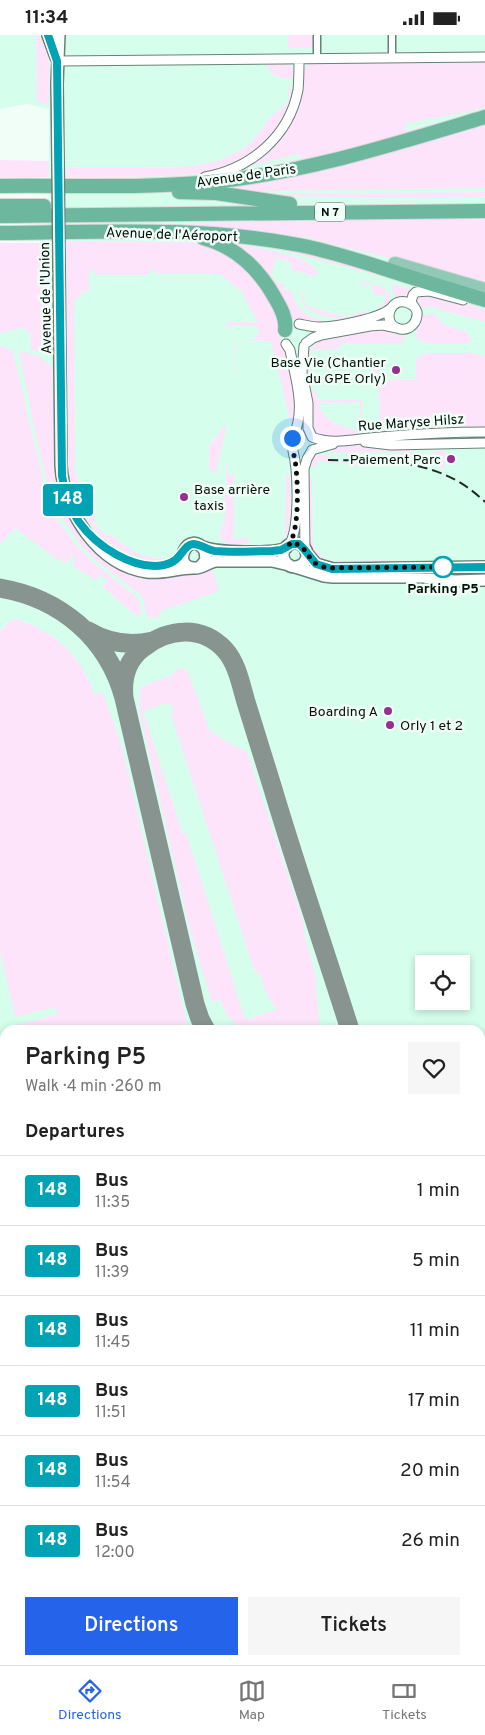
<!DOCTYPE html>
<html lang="en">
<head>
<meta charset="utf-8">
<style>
  :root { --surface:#fff; --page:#f6f6f6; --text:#222; --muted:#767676; --line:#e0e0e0; --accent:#2563eb }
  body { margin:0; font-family:Overpass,sans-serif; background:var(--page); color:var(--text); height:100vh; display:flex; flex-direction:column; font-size:19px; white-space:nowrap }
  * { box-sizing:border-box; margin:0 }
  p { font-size:16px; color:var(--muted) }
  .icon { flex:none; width:28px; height:28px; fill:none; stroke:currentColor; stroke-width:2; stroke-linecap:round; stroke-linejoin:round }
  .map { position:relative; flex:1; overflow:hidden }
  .details { position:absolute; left:0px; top:990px; width:485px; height:640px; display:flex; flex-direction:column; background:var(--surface); border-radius:15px 15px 0 0; box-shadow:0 2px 8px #0003 }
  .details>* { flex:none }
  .badge { padding:0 10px; border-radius:4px; font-size:18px; line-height:32px }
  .controls { position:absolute; left:415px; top:920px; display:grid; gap:10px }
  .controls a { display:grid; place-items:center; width:55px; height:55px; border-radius:0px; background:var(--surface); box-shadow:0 2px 8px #0003; font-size:25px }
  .you { position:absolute; width:25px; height:25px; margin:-12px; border:4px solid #fff; border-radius:50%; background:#1a73e8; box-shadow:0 0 0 8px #1a73e833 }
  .map>.badge { position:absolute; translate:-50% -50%; box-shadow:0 0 0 2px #fff }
  h2 { padding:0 25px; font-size:19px; line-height:45px }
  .round { display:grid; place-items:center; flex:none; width:52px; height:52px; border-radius:0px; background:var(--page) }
  .summary { display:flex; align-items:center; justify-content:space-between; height:85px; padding:0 25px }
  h1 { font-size:24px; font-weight:600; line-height:38px }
  .cta { display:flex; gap:10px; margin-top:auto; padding:10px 25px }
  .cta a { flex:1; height:58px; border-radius:0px; background:var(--accent); color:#fff; font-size:20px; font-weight:600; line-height:58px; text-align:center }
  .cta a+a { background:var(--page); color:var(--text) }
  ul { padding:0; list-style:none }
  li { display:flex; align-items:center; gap:15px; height:70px; padding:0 25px; border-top:1px solid var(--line) }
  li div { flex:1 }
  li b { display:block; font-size:19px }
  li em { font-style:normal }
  li .badge { min-width:55px; font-weight:700; text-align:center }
  .status { display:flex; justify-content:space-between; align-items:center; height:35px; padding:0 25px; background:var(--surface); direction:ltr }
  .status svg { height:14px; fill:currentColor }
  .dock { display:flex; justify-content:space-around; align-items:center; height:70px; border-top:1px solid var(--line); background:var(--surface); font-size:14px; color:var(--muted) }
  .dock a { display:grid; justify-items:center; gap:2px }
  .dock .selected { color:var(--accent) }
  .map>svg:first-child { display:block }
</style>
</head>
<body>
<div class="status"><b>11:34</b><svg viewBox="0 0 49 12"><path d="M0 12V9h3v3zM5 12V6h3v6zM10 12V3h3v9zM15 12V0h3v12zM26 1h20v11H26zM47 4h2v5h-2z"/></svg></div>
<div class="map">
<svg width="485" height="1630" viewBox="0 0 485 1630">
  <rect width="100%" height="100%" fill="#f1fef8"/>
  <path fill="#d5feed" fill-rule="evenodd" d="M0,0h485v1630h-485v-1403l48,-16 1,-82v-55l-22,-5 -27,5zM424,929h37v37h-37zM5,995h475v630h-475z"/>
  <path fill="#fee4fa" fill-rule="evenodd" d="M36,0h9l5,25 -1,45 -12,-3z
    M288,0h26v13h-26z
    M485,25v48l-80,16 1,7 44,-11v3l-121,33 -95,18 68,-16 -2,-4 -52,12c21,-14 39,-30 48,-55 5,-14 -1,-38 13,-48z
    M265,28c18,0 30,-5 31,17l-21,-4 -10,-11z
    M286,50l5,4 2,6c-8,29 -29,56 -56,69 -18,9 -40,10 -60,11 -37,2 -74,2 -111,2l1,-10c24,0 48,0 72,0 34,0 70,3 100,-16 15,-9 21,-20 31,-33 11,-12 25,-13 16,-33z
    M485,90v63l-217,3 -1,3 218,-2v5l-110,1 -108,-2 -69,-6 131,-20z
    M0,125l49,1v16l-49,1z
    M485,180v67l-180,-45 -69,-8 -50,-1v-5z
    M66,206l127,1 16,4 19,9 25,17 22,39 5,19v9l5,10 11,48v25l-4,5 -21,-86h-29l-5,3 -2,5 1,24 -1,-1 -1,-24c4,-10 13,-6 21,-9l3,-5 1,-4 -6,-5h-18l-6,2 -2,5v-10h31l-16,-29 2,-1 -2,-2 -4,-1 -18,-15h-63l-2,-4h-4l-2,5h-54l-1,-5h-3l-2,5v17h-7l-5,7h-3l1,170 7,28 4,1v3l-3,3 2,5 10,8 -1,7 14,13 2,-3c22,17 29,24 57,24l1,1 -17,2 -10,-2 1,-2 -8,-2v1c-40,-16 -61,-46 -66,-89z
    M0,208h48l1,68 2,3 1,34 -9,5 -12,-3 -1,-17 -7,-5 -23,5z
    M234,209c17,3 80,11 84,30l-5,2 -23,-7 2,-6 -16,-5 -5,17 5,7 8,2 -1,5 9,2c5,22 18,27 39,32l-6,1 -35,-5z
    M258,209l81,15 114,36z
    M362,246c12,3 27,4 28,19l-6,10c-10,2 -20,7 -30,8 -16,3 -66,-5 -49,-30l-2,10 4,8c7,2 38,12 43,10 4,-1 4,-2 7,-3 7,-2 13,0 20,-3l1,-5 5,1 3,-10 -12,-2 -2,-2 1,-8h-5l-2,5v-5l-3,-1 -1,5h-2z
    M392,249l20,6 -7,7 -10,2 -4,-12z
    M422,260h12l51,14v13l-55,-15 -10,1 -5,-6 1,-5z
    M431,279l6,2 7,9 23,7 5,9 -4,2 -34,1 -17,-4 -1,-12 4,-6 1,-7z
    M379,294l24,7 2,4 -3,3 -62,1 -1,5 -28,1v40h5l1,10h45v23h-2v-21l-42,1c3,18 25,24 41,28l1,3c-11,1 -28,7 -39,2 -13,-6 -8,-25 -10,-36 -2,-18 -6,-33 -1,-51l9,-8 48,-11z
    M0,310l13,6 32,140 12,28 19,26 15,16 47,37 3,8v10l-9,-3 -30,-27 6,-5 -9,-6 -2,6 -23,-14v-9l-3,-3 -3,8 -13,-5 -40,-30 -15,17z
    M22,316l18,6 13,11 1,62 -1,1 3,49 8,28 17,27 17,18 29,19 23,6 35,-4 13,1 15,-8h29l-28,1 -1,5 6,18 -60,21v6l-10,-1c-6,-7 -3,-16 -9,-23l-45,-34 -13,-13 -20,-29 -9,-17 -11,-36 -23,-112z
    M426,318h46l13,3v71l-56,1 -49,4 -1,-45h-6v-23h6v16l37,-1v-20z
    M226,389c0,17 -9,32 -9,50l-8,-5v-23z
    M342,409h15l55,4v4l-80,1v-6z
    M443,415l3,2 -1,7 -7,-2v4h7v8l-21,-8 -32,-5v-2l31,-1 1,4 8,-1v-3z
    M317,420h12v7l51,2h-22v2h-5v-2h-24l-2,2v-5h-10v6l-6,-1 1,-5z
    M228,426v14h6v14l-4,1v2l4,4v44l14,-2 1,6c-11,1 -22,2 -29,-6l1,-3 -2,-1 6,-15 -1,-30h2v-20z
    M286,439h4l1,43 -4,21 -2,-1z
    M309,443h3l1,65c4,10 10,16 21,18l117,-2 -119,3c-11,-1 -18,-9 -22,-19z
    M15,584c39,10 67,38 80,76l8,-3 20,59 65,279h-170l-1,-5 41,-11 -3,-7 -40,10 -15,-66v-320l9,-9z
    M179,633l8,2 22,59 14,11 24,12 56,169 2,16 10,37 5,56h-78l-14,-13 -8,-17 -8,2 -22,-71 -51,-221 1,-2 -1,-7 1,-13 28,-12 3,2 3,-7zM167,668l1,2 3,-1 2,5 -2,6 84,257 5,2 5,16 11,20 -28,9 -4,-3 -58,-183 -3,1 -40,-123z
    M0,1198l5,22v405h95l1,5h-101z
    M485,1346v106l-5,4v-77z
    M485,1497v133h-37l1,-5h31v-120z
    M166,1625h57v5h-56z
    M250,1625h123l1,5h-124z
    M378,1625h47l-1,5h-45z"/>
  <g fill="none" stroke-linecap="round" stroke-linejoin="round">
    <path stroke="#88948f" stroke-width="19" d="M0,553c60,10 108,50 124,110l71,306 5,15 6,11
      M88,596c20,12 43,15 65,10
      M124,663c-2,-19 3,-38 19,-50 25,-20 59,-23 82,2 12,13 16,35 21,52 9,29 18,58 27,87 24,81 52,161 77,241
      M480,1144h5
      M480,1159l5,8
      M480,1279l5,-42
      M480,1287l5,17
      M480,1485l5,-6
      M236,1630v-5
      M438,1630l1,-5"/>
    <path stroke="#88948f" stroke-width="48" d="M0,1055l5,22
      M133,1625l1,5"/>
    <defs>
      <path id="pedestrian" d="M317,0v24
        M392,0v23"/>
      <path id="minor" d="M57,26l428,-4
        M205,142c45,-8 84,-40 93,-87 1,-10 1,-21 1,-31
        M412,270c-21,-14 -33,20 -12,24 10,2 18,-7 17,-17 -1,-4 -4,-6 -6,-10l2,-7 3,-3 13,-1 34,9
        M299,289c6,1 13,3 20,3 16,0 60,-8 72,-19
        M306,308l7,-5 8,-3 49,-9 13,-1 14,3
        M286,309l4,6c5,28 16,57 4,85
        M304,311l-2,27 6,30v25l4,9c22,9 46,1 68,0 35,-3 70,-5 105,-5
        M365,407l26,3 94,-2
        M312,415l21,-6
        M289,510c11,-16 9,-75 4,-94
        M305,514l-1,-80 3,-10 4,-7"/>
      <path id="tertiary" d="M48,0l8,22
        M58,128l-1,-79 2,-49
        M59,233l2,198c3,46 37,99 86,106 16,2 30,-4 46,-4
        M283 520a12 12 0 1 1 24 0a12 12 0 1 1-24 0Z
        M203,512c14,6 70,7 83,1
        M306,517l10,12 17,5 152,-2
        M200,532l6,-7 -1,-9c-16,-24 -35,16 -11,17 7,1 14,-6 22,-7h56l17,4
        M295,532l29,9 9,1h90l31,4 31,-1"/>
      <path id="primary" d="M395,229l90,26"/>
      <path id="trunk" d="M0,151c73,-1 147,3 220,-5 91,-10 178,-38 265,-64
        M179,157l37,1 74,11
        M0,171h44
        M0,181l485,-5
        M0,198c100,-1 201,-7 299,12 26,5 52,13 77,21 36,12 73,23 109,34
        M203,203c34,9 56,31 72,60 6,10 12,21 10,32"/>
    </defs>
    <use href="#pedestrian" stroke="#658276" stroke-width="9"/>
    <use href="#minor" stroke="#658276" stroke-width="11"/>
    <use href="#tertiary" stroke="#658276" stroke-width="14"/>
    <use href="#primary" stroke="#d7d9d8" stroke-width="16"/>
    <use href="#trunk" stroke="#d7d9d8" stroke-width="16"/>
    <use href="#pedestrian" stroke="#fff" stroke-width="6"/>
    <use href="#minor" stroke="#fff" stroke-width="9"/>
    <use href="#tertiary" stroke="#fff" stroke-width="11"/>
    <use href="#primary" stroke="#91c9b6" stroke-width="14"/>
    <use href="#trunk" stroke="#6cb79e" stroke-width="14"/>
    <path stroke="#202b26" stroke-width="2" stroke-dasharray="10 5" stroke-linecap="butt" d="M328,425c59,1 112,-2 157,42"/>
    <defs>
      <path id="tertiary-bridge" d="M58,128l1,105"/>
    </defs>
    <use href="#tertiary-bridge" stroke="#658276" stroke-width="14" stroke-linecap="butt"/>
    <use href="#tertiary-bridge" stroke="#fff" stroke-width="11"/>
  </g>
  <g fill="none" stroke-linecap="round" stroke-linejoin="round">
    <defs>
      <path id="line" d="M48,0l9,26 5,415c3,16 8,33 17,46 17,24 55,49 85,43 18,-3 18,-20 29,-21 7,0 15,6 22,7 19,2 38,0 57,0l9,-1 11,-6h7l5,5 12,15 16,5 153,-2"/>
    </defs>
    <use href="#line" stroke="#fff" stroke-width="11"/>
    <use href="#line" stroke="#00a3b4" stroke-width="8"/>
    <path stroke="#05100b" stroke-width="5" stroke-dasharray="0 9" d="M292,403c-3,8 2,14 3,22 3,19 5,69 -6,85 15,-5 16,10 26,18 3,2 8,4 12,5l116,-1"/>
  </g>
  <g fill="#972e92" stroke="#f1fef8" stroke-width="2">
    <circle cx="396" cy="335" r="5"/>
    <circle cx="451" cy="424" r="5"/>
    <circle cx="184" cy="462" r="5"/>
    <circle cx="388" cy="676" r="5"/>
    <circle cx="390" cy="690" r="5"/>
  </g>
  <circle fill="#fff" stroke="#00a3b4" stroke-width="2.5" cx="443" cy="532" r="10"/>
  <g text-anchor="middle" stroke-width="5" stroke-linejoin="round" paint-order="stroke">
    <rect fill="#f1fef8" stroke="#4c5752" stroke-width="1" x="315" y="167.5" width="30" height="19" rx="4"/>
    <g font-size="12" font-weight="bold" fill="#05100b">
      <text x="330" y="181">N 7</text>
    </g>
    <g font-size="14" fill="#05100b" stroke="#f1fef8">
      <text transform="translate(246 140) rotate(-8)" y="5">Avenue de Paris</text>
      <text transform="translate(172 199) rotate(2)" y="5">Avenue de l'Aéroport</text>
      <text transform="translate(45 263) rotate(-91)" y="5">Avenue de l'Union</text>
      <text transform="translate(411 387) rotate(-4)" y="5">Rue Maryse Hilsz</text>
    </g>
    <g font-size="14" fill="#05100b" stroke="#f1fef8" text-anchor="end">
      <text x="386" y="332">Base Vie (Chantier<tspan x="386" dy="16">du GPE Orly)</tspan></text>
      <text x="441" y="429">Paiement Parc</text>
      <text x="194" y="459" text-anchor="start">Base arrière<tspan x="194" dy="16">taxis</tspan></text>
      <text x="378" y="681">Boarding A</text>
      <text x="400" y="695" text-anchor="start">Orly 1 et 2</text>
    </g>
    <g font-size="14" font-weight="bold" fill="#05100b" stroke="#f1fef8">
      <text x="443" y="558">Parking P5</text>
    </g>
  </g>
</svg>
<div class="controls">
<a><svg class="icon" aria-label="locate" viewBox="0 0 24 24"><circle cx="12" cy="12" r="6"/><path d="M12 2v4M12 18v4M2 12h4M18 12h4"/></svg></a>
</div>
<div class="you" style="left:292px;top:403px"></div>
<b class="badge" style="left:68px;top:465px;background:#00a3b4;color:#fff">148</b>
<section class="details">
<div class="summary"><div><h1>Parking P5</h1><p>Walk · 4 min · 260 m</p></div><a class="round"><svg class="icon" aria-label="heart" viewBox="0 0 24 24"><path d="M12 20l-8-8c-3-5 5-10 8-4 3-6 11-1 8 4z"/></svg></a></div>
<h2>Departures</h2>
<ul>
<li><span class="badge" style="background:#00a3b4;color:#fff">148</span><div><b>Bus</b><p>11:35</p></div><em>1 min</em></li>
<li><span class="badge" style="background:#00a3b4;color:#fff">148</span><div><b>Bus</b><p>11:39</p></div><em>5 min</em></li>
<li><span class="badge" style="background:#00a3b4;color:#fff">148</span><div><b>Bus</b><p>11:45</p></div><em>11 min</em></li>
<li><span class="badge" style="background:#00a3b4;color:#fff">148</span><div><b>Bus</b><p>11:51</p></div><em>17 min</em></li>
<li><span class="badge" style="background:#00a3b4;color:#fff">148</span><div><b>Bus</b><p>11:54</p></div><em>20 min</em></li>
<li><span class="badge" style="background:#00a3b4;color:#fff">148</span><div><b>Bus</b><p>12:00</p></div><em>26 min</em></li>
</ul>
<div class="cta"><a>Directions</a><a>Tickets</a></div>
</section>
</div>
<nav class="dock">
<a class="selected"><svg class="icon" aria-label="directions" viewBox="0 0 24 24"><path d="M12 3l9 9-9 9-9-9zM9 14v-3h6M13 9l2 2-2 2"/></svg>Directions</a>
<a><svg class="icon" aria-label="map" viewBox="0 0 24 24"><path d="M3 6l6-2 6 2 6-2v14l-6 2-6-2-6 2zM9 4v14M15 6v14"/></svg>Map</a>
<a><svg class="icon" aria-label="tickets" viewBox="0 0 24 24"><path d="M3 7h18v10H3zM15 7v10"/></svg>Tickets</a>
</nav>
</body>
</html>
